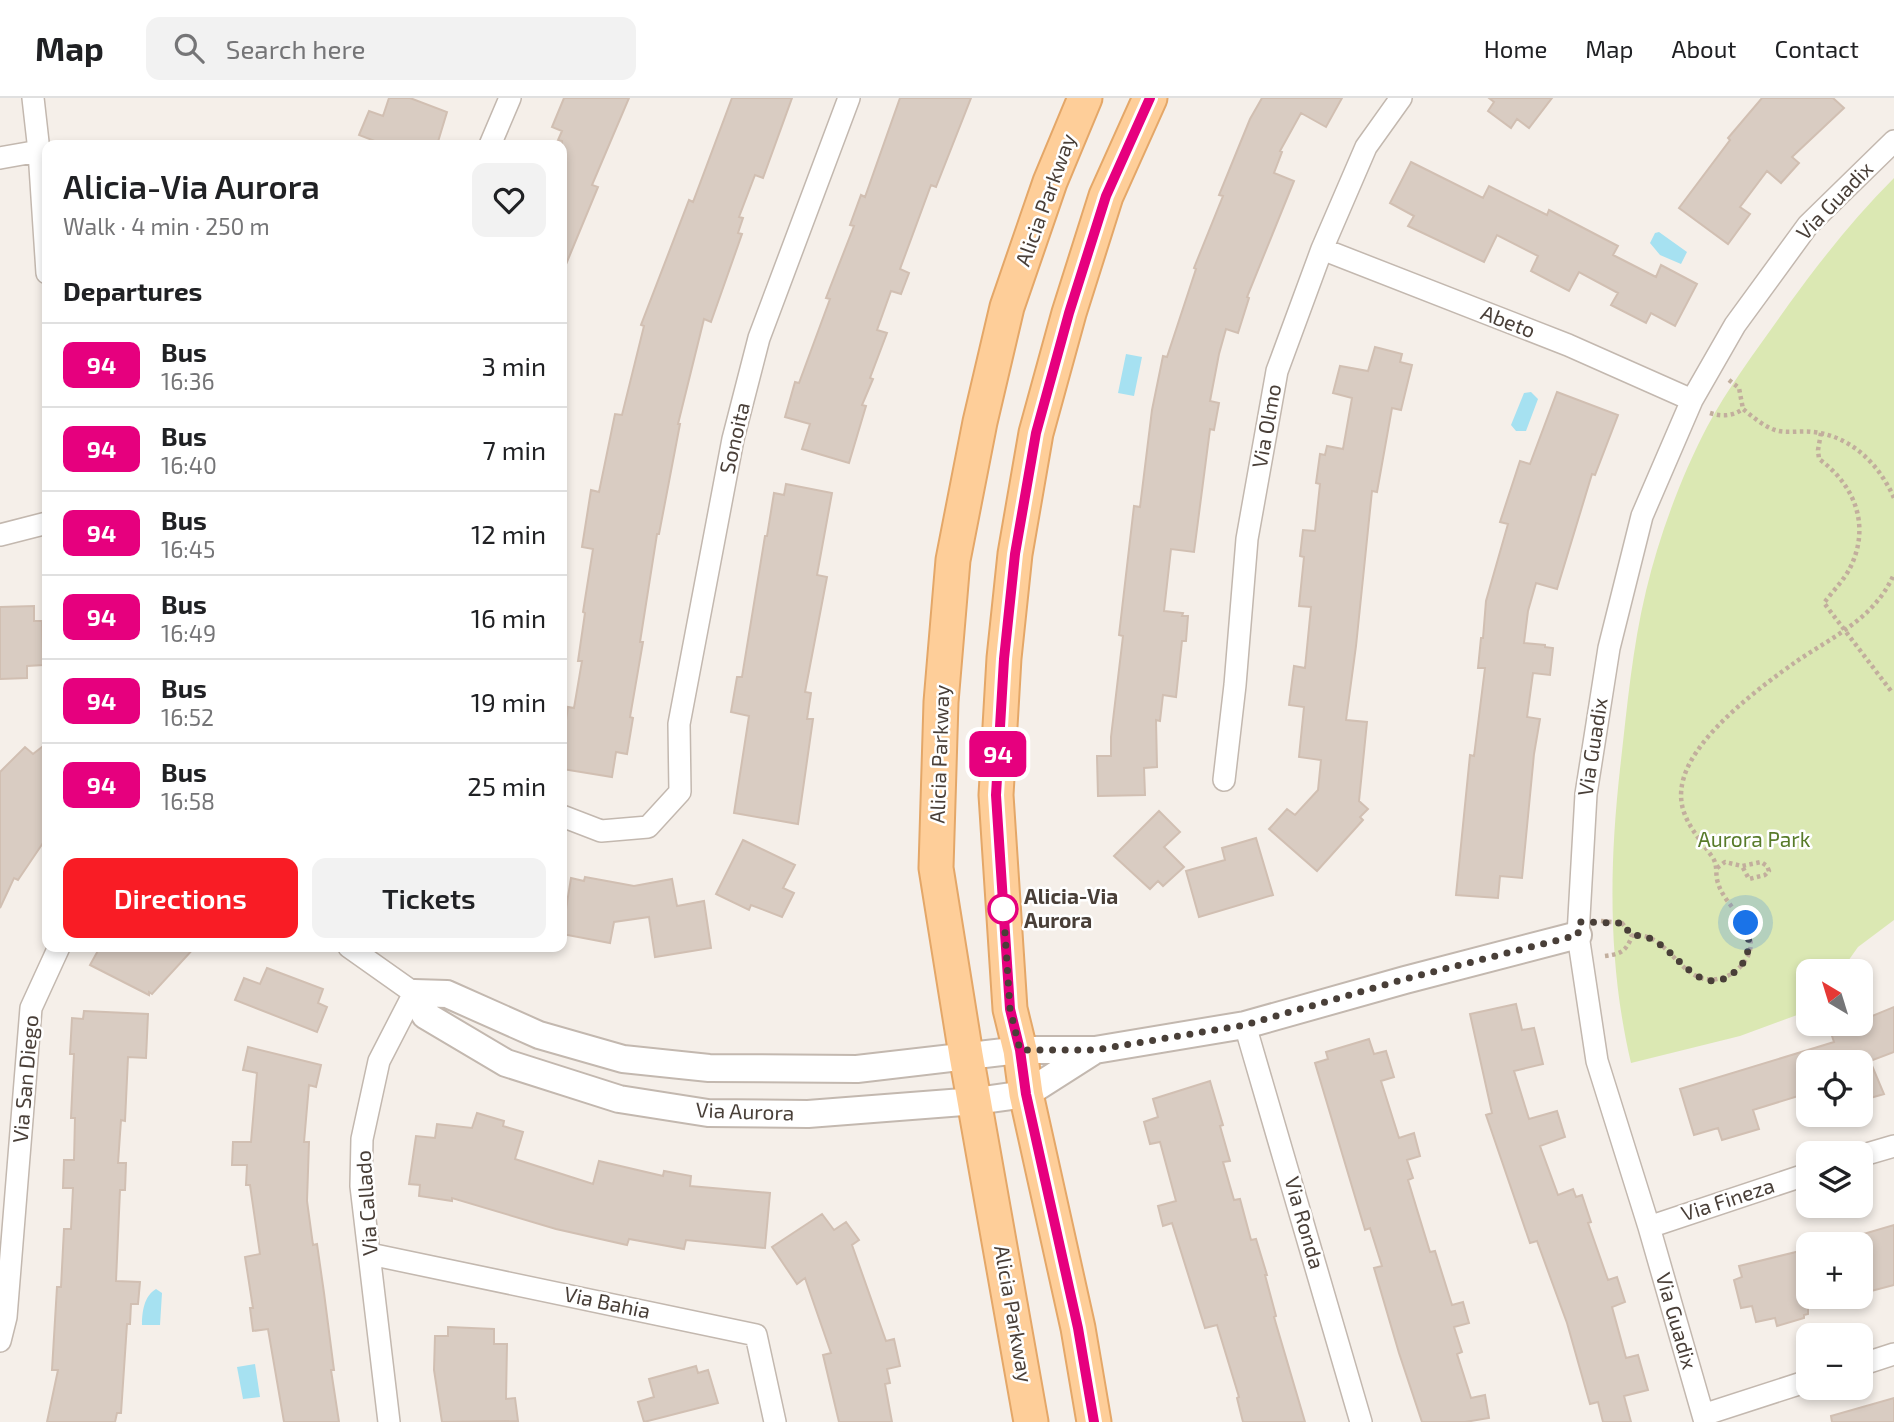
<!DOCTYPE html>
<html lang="en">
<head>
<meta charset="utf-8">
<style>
  :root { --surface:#fff; --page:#f2f2f2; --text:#202124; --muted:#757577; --line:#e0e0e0; --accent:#f91c25 }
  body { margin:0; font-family:"Exo 2",sans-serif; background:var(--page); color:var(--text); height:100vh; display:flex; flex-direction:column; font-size:26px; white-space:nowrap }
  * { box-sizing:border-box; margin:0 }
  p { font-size:23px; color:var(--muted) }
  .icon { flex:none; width:38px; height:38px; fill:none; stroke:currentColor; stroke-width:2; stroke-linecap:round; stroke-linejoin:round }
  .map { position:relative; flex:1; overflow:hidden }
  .panel { position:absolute; left:42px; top:42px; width:525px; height:812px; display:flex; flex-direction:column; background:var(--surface); border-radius:14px; box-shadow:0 4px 10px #0003 }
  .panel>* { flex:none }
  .badge { padding:0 14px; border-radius:10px; font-size:24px; line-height:46px }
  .needle { width:46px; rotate:322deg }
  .controls { position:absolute; left:1796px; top:861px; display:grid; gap:14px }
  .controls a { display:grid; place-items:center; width:77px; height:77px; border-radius:14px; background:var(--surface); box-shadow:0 4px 10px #0003; font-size:35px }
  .you { position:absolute; width:35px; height:35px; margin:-18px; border:5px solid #fff; border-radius:50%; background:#1a73e8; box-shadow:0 0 0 10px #1a73e833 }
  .map>.badge { position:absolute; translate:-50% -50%; box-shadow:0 0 0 4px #fff }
  h2 { padding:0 21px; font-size:26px; line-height:63px }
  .round { display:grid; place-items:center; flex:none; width:74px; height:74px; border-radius:14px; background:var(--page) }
  .head { display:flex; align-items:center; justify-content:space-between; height:119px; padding:0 21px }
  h1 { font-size:33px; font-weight:600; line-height:52px }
  .primary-button { display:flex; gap:14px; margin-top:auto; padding:14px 21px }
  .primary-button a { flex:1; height:80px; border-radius:14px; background:var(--accent); color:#fff; font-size:28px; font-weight:600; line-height:80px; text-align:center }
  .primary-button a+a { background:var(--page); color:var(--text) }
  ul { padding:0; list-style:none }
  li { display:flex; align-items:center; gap:21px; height:84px; padding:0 21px; border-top:2px solid var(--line) }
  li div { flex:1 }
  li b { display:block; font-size:26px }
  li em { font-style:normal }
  li .badge { min-width:77px; font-weight:700; text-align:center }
  header { display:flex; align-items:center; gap:42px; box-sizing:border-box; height:98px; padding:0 35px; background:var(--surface); border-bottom:2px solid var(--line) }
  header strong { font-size:33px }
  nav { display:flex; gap:38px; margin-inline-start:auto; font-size:24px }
  .search { width:490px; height:63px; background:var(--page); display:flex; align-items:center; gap:18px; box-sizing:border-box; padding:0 24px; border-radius:14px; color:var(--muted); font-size:26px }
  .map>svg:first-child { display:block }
</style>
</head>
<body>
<header>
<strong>Map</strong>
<div class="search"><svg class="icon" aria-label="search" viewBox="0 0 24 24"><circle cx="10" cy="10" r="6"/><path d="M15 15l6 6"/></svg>Search here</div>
<nav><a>Home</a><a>Map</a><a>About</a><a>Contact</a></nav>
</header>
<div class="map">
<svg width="1894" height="1324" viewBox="0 0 1894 1324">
  <rect width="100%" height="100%" fill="#f5efe9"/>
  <path fill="#dbe8b3" d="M1894,80v742l-36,27 -17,24h-33v40l-68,25 -109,27c-23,-98 -22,-195 -11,-294 7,-60 12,-120 26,-178 13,-55 35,-114 61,-164 23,-43 54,-83 82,-123 32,-44 66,-87 105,-126z"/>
  <path fill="#a6e1f1" d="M1659,134l28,20 -6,12 -21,-9 -10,-12 5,-10z
    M1126,256l16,3 -8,39 -16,-3z
    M1531,294l7,7 -12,32h-10l-5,-6 13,-32z
    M156,1191l6,4 -2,32h-18c0,-13 2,-29 14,-36z
    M255,1266l5,33 -17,2 -6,-32z"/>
  <path fill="#d9ccc2" stroke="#d1bfb2" stroke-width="2" d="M389,0h21l37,14 -10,33h-52l-26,-10 10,-24 14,5z
    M564,0h65l-37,87 6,2 -36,87v-133l-4,-1 4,-9 -10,-4z
    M732,0h60l-29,80 -8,-3 -16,42 4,1 -5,15 4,1 -31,88 -7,-3 -26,105h2l-21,110h-2l-17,108h3l-13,75 3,1 -6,36 -11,-2 -4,25 -50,-8v-23l6,-39 6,1 8,-47h-4l7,-48 -2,-1 10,-63 -11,-2 9,-57 8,2 16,-78 7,1 22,-89 -3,-1 48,-125 4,2z
    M900,0h71l-35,89 -5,-2 -31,84 9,4 -8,21 -10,-3 -14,39 10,3 -17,45 3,1 -11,26 4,1 -17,57 -47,-14 8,-25 -25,-7 10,-35 4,1 31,-84 -4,-1 28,-72 -4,-1 11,-30 4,2z
    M1262,0h80l-16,29 -25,-14 -21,38 2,1 -8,21 20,8 -47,116 2,1 -11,35 -12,-4 -7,25 -9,47 9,2 -5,27 -4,-1 -16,123 -23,-3 -7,62 19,2 -1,3h6l-2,25h-4l-6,56 -13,-2 -3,26 -4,-1 1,47 -13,1 1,27 -47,1 -1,-40h14v-19l12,-101 -4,-1 15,-129 6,1 12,-97 11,-54 4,1 29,-88 -2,-1 29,-72 -4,-1 31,-76z
    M1489,0h63l-23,30 -12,-9 -6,9 -23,-17 6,-9z
    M1762,0h71l11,10 -52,49 7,6 -18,20 -14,-12 -27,36 10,7 -22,30 -49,-36 51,-68 -2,-2z
    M1411,64l72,36 6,-12 58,29 2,-5 69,36 -5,9 43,22 5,-12 36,19 -22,42 -24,-13 -5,10 -35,-18 7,-12 -39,-21 -10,19 -38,-20 7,-15 -41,-21 -13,27 -76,-36 6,-10 -24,-13z
    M1375,249l27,7 -2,8 12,3 -11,45 -9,-2 -15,84 -5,-1 -16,155 -10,74 21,2 -8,79 9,8 -8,8 3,3 -46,51 -48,-42 18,-20 8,6 23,-25 3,-30 -22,-3 5,-50 -15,-2 5,-39 11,2 6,-61 -12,-1 5,-49 -4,-1 3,-26 12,1 5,-47 -4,-1 4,-29 5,1 2,-9 16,3 9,-51 -19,-5 7,-27 28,5z
    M1557,294l61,23 -23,60 -3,-1 -35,115 -21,-6 -8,28 -4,32 21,2v2l8,1 -3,27 -17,-2 -6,44 13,2 -6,35 -12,124 -22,-2 -2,22 -42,-3 14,-140 4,1 11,-88h-7l3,-30h2l3,-37 22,-77 -8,-2 20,-61 10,3z
    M786,386l46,9 -15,82 10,2 -22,115 6,1 -4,26h6l-15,105 -64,-11 15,-97 -18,-4 6,-35h5l23,-141h2l7,-43 10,2z
    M34,508v15h8l1,44 -16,1v12l-27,1v-72z
    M47,645v94l-29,43 -4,-2 -14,30v-136l25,-25 8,7z
    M1159,713l21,21 -16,15 20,20 -21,19 -5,-5 -8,8 -36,-33z
    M1256,740l17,57 -74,22 -13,-46 39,-11 -3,-12z
    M743,742l52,25 -12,23 11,5 -12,24 -31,-12 -2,5 -33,-16z
    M585,779l49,9 38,-7 5,27 27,-5 7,47 -56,9 -6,-40 -35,5 -4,21 -48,-9 9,-56 13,3z
    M100,849h95l-43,47 -3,-2v3l-59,-30z
    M267,870l56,21 -5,14 9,4 -10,25 -82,-32 9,-22 16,6z
    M1516,906l6,26 12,-2 9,36 -29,7 15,48 28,-8 8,26 -25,9 18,49 15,-6 3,8 6,-2 9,27 -3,1 20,57 9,-3 8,25 -13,5 14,51 12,-3 10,35 -24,6 7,26h-28l-5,-20 -8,2 -23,-81 -30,-82 -7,2 -44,-128 6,-2 -22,-99z
    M1894,909v45l-24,9 14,33 -24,7v-39h-52v31l-55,17 6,19 -37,11 -4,-12 -24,7 -14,-46 154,-47 -3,-9 22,-9h7v-3z
    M84,913l64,3 -2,44 -18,-1 -3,64 -4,-1 -3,43h8l-1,27h-5l-4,91 24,1 -2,22h-7l-1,20h-3l-6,89h-4l-2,9h-68l11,-52h-6l5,-83h4l3,-58h7l2,-41h-10l1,-28h10l1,-42h-4l3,-64h-4l2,-36 11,1z
    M1369,941l5,15 12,-3 8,26 -13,4 18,57 15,-5 6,23 -13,4 6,18 -5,2 22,72 5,-1 17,54 11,-3 6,21 -15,4 8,25 -5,2 14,44 14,-3 4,23 -24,4h-43l-23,-69 -25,-85 8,-2 -12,-38 -5,2 -50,-167 13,-4 -2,-7z
    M248,949l73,18 -5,22 -7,-2 -5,57h5l-2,59 6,44 4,-1 7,49 10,77h-3l8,52h-55l-16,-93 -15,2 -3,-23h3l-8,-51 15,-3 -10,-69h-4l1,-20h-15l1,-23h18l6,-69 -14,-3z
    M1210,983l13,44 -3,1 10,35 -7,1 11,38 6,-1 11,41 5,-1 11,36h-2l11,41 -2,1 31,105h-62l-6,-24 2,-1 -22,-72 -12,3 -33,-105 -9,3 -5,-20 18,-5 -16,-59 -10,2 -6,-22 14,-5 -5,-18z
    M477,1015l27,8 -1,5 20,6 -8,27 78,25 6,-23 64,15 1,-5 27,5 -1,10 80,7 -5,55 -79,-8 -2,9 -55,-10 -2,6 -71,-16 -104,-31v3l-33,-5 1,-11 -11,-1 7,-48 19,2 2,-14 35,4z
    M822,1116l12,16 12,-8 13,18 -7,5 34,96 8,-2 6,27 -13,3 3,14 -5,1 7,38h-53l-16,-67 8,-2 -26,-75 -8,6 -25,-37z
    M1894,1127v60l-34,9v-59z
    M1808,1151v65l-4,1v3l-27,8 -2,-8 -19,4 -4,-16 -11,2 -7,-28 8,-3 -3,-11z
    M448,1229l46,2v15h13l-1,55 9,-1 3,23 -76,1 -8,-52 1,-34h13z
    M696,1268l2,7 10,-3 10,33 -74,19 -6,-20 16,-5 -5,-18z
    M1894,1300v24h-62l-1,-6z"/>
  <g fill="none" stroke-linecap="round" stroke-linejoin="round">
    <defs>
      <path id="minor" d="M33,0l6,53 8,122
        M490,47l20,-47
        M0,60l39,-7
        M1322,151l246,96 124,55
        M0,437l47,-12
        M1224,682l11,-95 12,-146 30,-168 45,-122 44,-102 35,-49
        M562,718l39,15 47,-4 32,-35 -1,-68 54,-285 26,-101 90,-240
        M349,849l65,46 -35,68 -17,78 -1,47 28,236
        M1245,927l116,397
        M1860,1058l34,-10
        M1649,1129l159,-53
        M370,1156l386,81 19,87
        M0,1243l6,-24 25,-309 28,-61
        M1860,1267l34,-11
        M1703,1317l105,-34
        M1705,1324l-56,-195 -52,-166 -19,-126 8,-141 23,-146 33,-132 50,-116 43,-75 73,-100 86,-84"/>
      <path id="tertiary" d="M1095,952l-69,44 -50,7 -168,13 -100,-1 -89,-14 -113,-36 -81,-48 -11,-22 33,1 92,41 84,24 86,9 148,1 163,-19h75l150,-25 160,-45 173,-45"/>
      <path id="primary" d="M1031,1324l-65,-367 -30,-187 5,-166 12,-142 27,-138 27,-115 43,-125 35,-84
        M1094,1324l-16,-94 -52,-234 -6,-44 -10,-41 -14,-214 8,-137 11,-104 21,-121 33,-120 37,-117 44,-98"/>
    </defs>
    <use href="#minor" stroke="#c3b8af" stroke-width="24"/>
    <use href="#tertiary" stroke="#c3b8af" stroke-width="30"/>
    <use href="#primary" stroke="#e4a768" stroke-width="37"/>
    <path stroke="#c2ae9d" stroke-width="4.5" stroke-dasharray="3.5 3.5" stroke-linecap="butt" d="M1729,282l10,8 4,21
      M1710,315c12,4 23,3 33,-4 10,8 20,17 32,21 12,4 25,0 38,2 38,4 66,32 81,66
      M1821,335l-3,17 1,9c36,26 52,67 31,109 -6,12 -18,24 -26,35l67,88 3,-1
      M1717,770l8,-6 17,4 19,-4 6,4 2,5 -4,4 -16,4 -7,-13
      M1601,823l21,2 10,13
      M1605,858c15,-2 21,-4 27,-20 36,-7 48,50 85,43 9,-2 17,-5 23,-12 31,-33 -14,-56 -22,-84 -3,-8 0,-17 -5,-25 -18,-26 -40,-46 -29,-81 13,-43 76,-90 113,-116 37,-25 78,-43 97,-87"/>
    <use href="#minor" stroke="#fff" stroke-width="21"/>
    <use href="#tertiary" stroke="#fff" stroke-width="26"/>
    <use href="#primary" stroke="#fece99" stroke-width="33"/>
  </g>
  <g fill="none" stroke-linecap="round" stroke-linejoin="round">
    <defs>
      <path id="line" d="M1094,1324l-16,-94 -52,-234 -6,-44 -10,-41 -14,-214 8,-136 11,-105 21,-121 33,-120 37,-117 44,-98"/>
    </defs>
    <use href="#line" stroke="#fff" stroke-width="16"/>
    <use href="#line" stroke="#e6007e" stroke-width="10"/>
    <path stroke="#493f38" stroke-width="7" stroke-dasharray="0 12.6" d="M1003,811v-7l7,107 10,41h75l150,-25 160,-46 173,-44 1,-13 43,1 10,13c39,-8 63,75 106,33 13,-13 12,-30 8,-46"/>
  </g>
  <circle fill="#fff" stroke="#e6007e" stroke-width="3.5" cx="1003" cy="811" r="14"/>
  <g text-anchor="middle" stroke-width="5" stroke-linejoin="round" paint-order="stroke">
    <g font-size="21" fill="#493f38" stroke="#fff">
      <text transform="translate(1046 102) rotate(-70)" y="7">Alicia Parkway</text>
      <text transform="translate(1835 103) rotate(-46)" y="7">Via Guadix</text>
      <text transform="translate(1508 224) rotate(21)" y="7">Abeto</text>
      <text transform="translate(1267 328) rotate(-80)" y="7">Via Olmo</text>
      <text transform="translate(735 340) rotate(-77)" y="7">Sonoita</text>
      <text transform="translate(1593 649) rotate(-81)" y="7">Via Guadix</text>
      <text transform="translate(940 656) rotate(-88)" y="7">Alicia Parkway</text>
      <text transform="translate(26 981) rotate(-85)" y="7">Via San Diego</text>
      <text transform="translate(745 1014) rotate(2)" y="7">Via Aurora</text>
      <text transform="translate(1728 1102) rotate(-18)" y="7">Via Fineza</text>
      <text transform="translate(367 1105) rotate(-94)" y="7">Via Callado</text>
      <text transform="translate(1304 1125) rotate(74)" y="7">Via Ronda</text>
      <text transform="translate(607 1205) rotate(12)" y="7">Via Bahia</text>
      <text transform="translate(1013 1216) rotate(80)" y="7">Alicia Parkway</text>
      <text transform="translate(1676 1223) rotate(74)" y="7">Via Guadix</text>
    </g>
    <g font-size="21" fill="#587b2a" stroke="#fff">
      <text x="1754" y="749">Aurora Park</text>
    </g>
    <g font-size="21" font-weight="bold" fill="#493f38" stroke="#fff" text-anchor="start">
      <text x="1024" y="806">Alicia-Via<tspan x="1024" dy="24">Aurora</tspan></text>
    </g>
  </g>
</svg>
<div class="controls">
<a><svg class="needle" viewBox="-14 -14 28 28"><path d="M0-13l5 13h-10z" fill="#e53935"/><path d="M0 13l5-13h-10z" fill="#757577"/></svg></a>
<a><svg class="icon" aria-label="locate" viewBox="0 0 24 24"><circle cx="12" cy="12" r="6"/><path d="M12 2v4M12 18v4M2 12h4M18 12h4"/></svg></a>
<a><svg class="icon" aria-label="layers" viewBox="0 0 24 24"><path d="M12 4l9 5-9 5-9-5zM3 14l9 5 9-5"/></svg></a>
<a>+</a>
<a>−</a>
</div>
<div class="you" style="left:1746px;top:825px"></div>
<b class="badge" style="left:998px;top:656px;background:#e6007e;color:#fff">94</b>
<section class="panel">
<div class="head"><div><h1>Alicia-Via Aurora</h1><p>Walk · 4 min · 250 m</p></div><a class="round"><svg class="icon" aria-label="heart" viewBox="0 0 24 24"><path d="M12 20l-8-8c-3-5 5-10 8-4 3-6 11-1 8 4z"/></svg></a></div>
<h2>Departures</h2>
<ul>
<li><span class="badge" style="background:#e6007e;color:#fff">94</span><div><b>Bus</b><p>16:36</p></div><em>3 min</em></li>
<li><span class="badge" style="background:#e6007e;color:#fff">94</span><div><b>Bus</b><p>16:40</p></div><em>7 min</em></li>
<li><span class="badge" style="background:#e6007e;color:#fff">94</span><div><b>Bus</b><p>16:45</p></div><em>12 min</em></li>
<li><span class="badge" style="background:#e6007e;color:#fff">94</span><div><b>Bus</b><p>16:49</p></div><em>16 min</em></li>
<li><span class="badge" style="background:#e6007e;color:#fff">94</span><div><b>Bus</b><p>16:52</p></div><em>19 min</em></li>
<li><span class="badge" style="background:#e6007e;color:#fff">94</span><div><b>Bus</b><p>16:58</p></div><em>25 min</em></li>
</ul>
<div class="primary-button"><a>Directions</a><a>Tickets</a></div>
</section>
</div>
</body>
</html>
